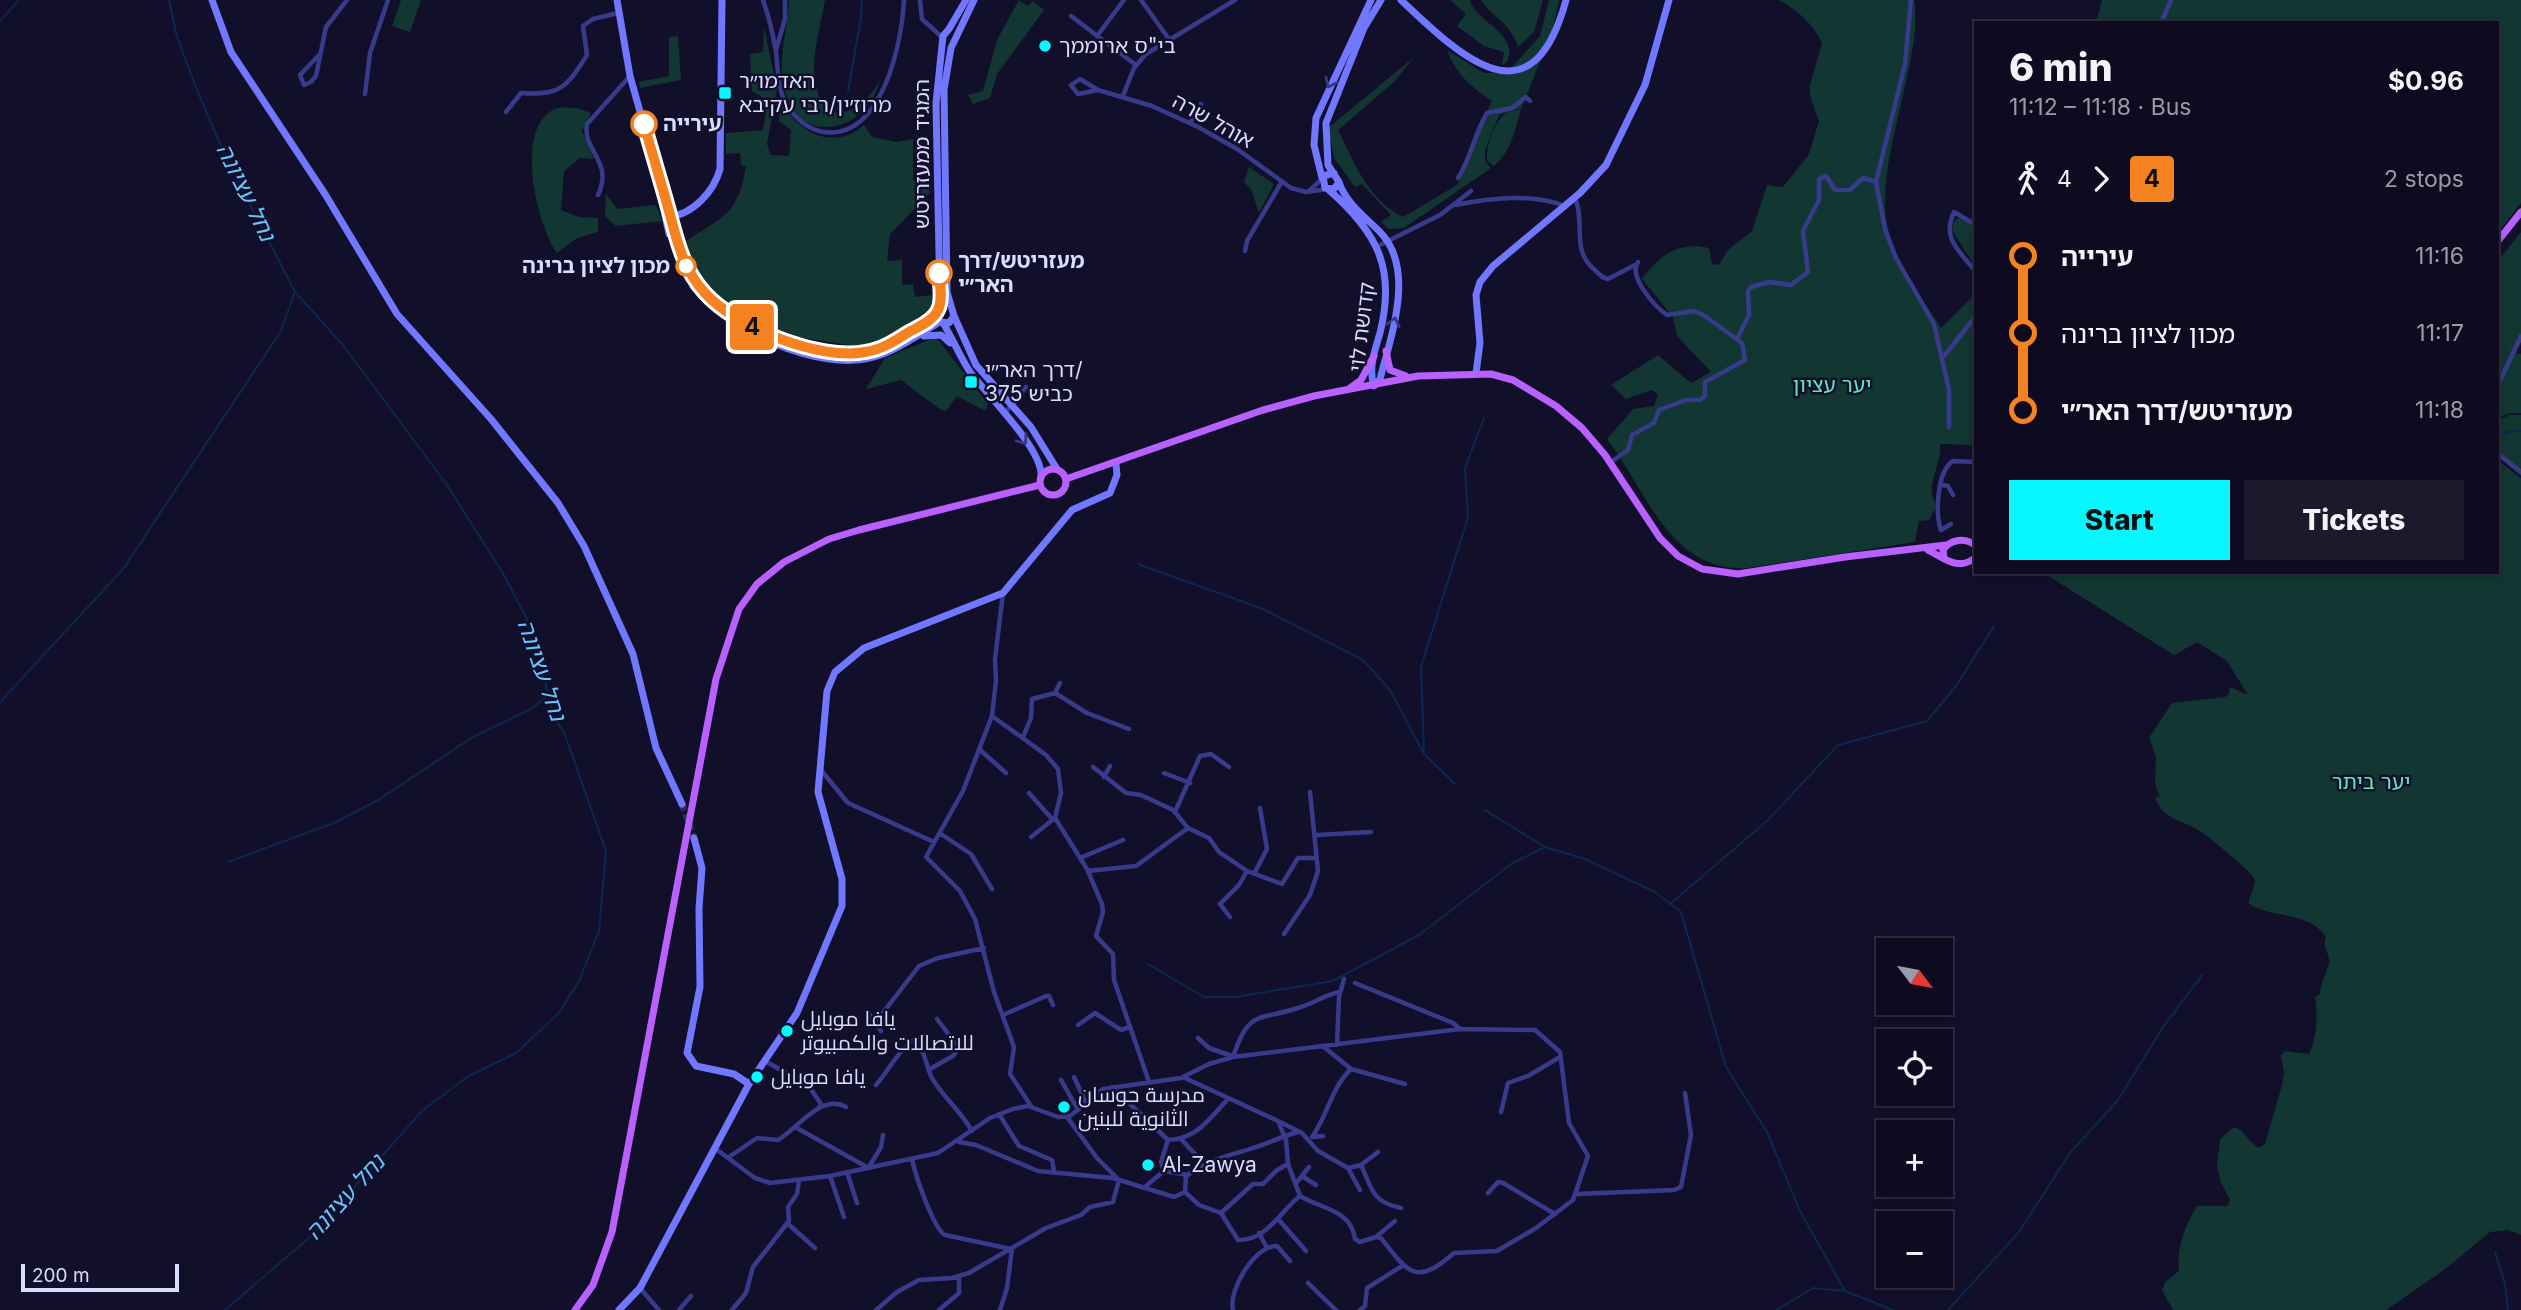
<!DOCTYPE html>
<html lang="en">
<head>
<meta charset="utf-8">
<style>
  :root { --surface:#0e0b20; --page:#1c192d; --text:#f1f3f6; --muted:#9b9ba5; --line:#2e2b3e; --accent:#06f7ff }
  body { margin:0; font-family:Inter,Cairo,"Noto Sans Hebrew",sans-serif; background:var(--page); color:var(--text); height:100vh; display:flex; flex-direction:column; font-size:26px; white-space:nowrap }
  * { box-sizing:border-box; margin:0 }
  p { font-size:23px; color:var(--muted) }
  .icon { flex:none; width:38px; height:38px; fill:none; stroke:currentColor; stroke-width:2; stroke-linecap:round; stroke-linejoin:round }
  .map { position:relative; flex:1; overflow:hidden }
  .details { position:absolute; left:1974px; top:21px; width:525px; height:553px; display:flex; flex-direction:column; background:var(--surface); border-radius:0px; box-shadow:0 4px 10px #0003,0 0 0 2px var(--line) }
  .details>* { flex:none }
  .badge { padding:0 14px; border-radius:5px; font-size:24px; line-height:46px }
  .needle { width:46px; rotate:122deg }
  .tools { position:absolute; left:1876px; top:938px; display:grid; gap:14px }
  .tools a { display:grid; place-items:center; width:77px; height:77px; border-radius:0px; background:var(--surface); box-shadow:0 4px 10px #0003,0 0 0 2px var(--line); font-size:35px }
  .scale { position:absolute; left:21px; bottom:18px; width:158px; box-sizing:border-box; padding-left:7px; border:4px solid #dbdaff; border-top:0; font-size:19px; line-height:24px; white-space:nowrap; color:#dbdaff; -webkit-text-stroke:5px #120f2b; paint-order:stroke }
  .map>.badge { position:absolute; translate:-50% -50%; box-shadow:0 0 0 4px #fff }
  .legs { display:flex; align-items:center; gap:10px; height:77px; padding:0 35px; font-size:23px }
  .legs p { margin-inline-start:auto }
  .headline { display:flex; align-items:center; justify-content:space-between; height:119px; padding:0 35px }
  h1 { font-size:38px; font-weight:800; line-height:52px }
  .cta { display:flex; gap:14px; margin-top:auto; padding:14px 35px }
  .cta a { flex:1; height:80px; border-radius:0px; background:var(--accent); color:#111; font-size:28px; font-weight:800; line-height:80px; text-align:center }
  .cta a+a { background:var(--page); color:var(--text) }
  ul { padding:0 35px; list-style:none }
  li { display:flex; align-items:center; gap:24px; height:77px; font-size:26px }
  li i { display:grid; place-items:center; width:10px; height:100%; margin:0 9px; background:currentColor }
  li i::after { content:''; width:18px; height:18px; margin:-9px; border:5px solid; border-radius:50%; background:var(--surface) }
  li p { margin-inline-start:auto }
  li:first-child i { background:linear-gradient(#0000 50%,currentColor 0) }
  li:last-child i { background:linear-gradient(currentColor 50%,#0000 0) }
  .map>svg:first-child { display:block }
</style>
</head>
<body>
<div class="map">
<svg width="2521" height="1310" viewBox="0 0 2521 1310">
  <rect width="100%" height="100%" fill="#120f2b"/>
  <path fill="#123632" d="M401,0h20l-11,32 -18,-6z
    M789,0h36c-4,25 -14,56 -10,81 8,50 46,34 65,-1 -12,51 -79,69 -95,11 -9,-29 3,-61 4,-91z
    M1019,0l9,6 5,-5 11,9 -47,64 -7,24 -17,6 -5,-9 15,-4 14,-51z
    M1450,0h20c6,23 50,33 37,62l-5,3 2,-13 -20,-6 -27,-20 9,-12z
    M1481,0h62l-9,32 -16,15c-8,-25 -24,-28 -37,-47z
    M1549,0h10l-6,28 -28,72 -4,8 -12,4 12,-3c-6,21 -10,43 -27,57l-7,-5c-1,-17 8,-40 20,-49l-8,3 -14,35v11l6,7 -87,60 -15,1 -8,-7 10,-7 -29,-31 -7,3 -21,-29 -6,-30 85,-70 -18,23 -57,49c17,33 29,69 65,87l54,-32 13,-26 5,-26 17,-32c-20,-14 -36,-26 -45,-51l37,23 20,-1 10,-7 26,-29z
    M1778,0h136c5,29 -4,62 -10,90 -8,39 -20,78 -19,117 1,43 34,86 56,121l35,-35v152l-36,-1c2,24 -16,38 -4,62l-7,14 -10,1 -4,21 -168,26c-78,4 -99,-76 -140,-129l26,-30 21,-3 4,-12 -6,-4 -26,9 -15,-14 47,-30 33,28 20,-11 -34,-36 -4,-19 -31,-38c18,-24 36,-38 67,-31l3,16 7,1 9,-15 24,-19 15,-46 16,2 26,-33 10,-33 -9,-25v-11l12,-42c-8,-18 -26,-35 -44,-43z
    M2102,0h419v203l-24,31v-211h-401z
    M764,27l13,62 -10,55 4,11 18,1 2,-26 -12,-9 1,-23c14,33 53,55 84,27l8,12 24,5 17,-3v41l16,8 1,5 -40,41 -3,27 15,-1v25l11,-1 2,13 17,-2v13l-52,34 -18,5 -84,-13 -24,-16 -24,-7 -21,-19 -22,-34 -4,-15c39,-26 55,-27 63,-77l-5,-1 -1,-12 -14,1v-21l37,-3 5,-29 -16,-10 -2,-37 13,-2z
    M678,36l3,44 -41,8 -1,-6 30,-6v-39z
    M577,108l14,5 -9,18 12,28 -14,-1 -16,13 -3,39 18,7 19,1v14l-21,6 -20,15c-20,-28 -42,-119 -6,-142 7,-5 18,-3 26,-3z
    M1249,167l25,17 -15,29 -8,-24 -7,-7z
    M606,194l11,15 39,-4 6,16 -46,5 -11,-10z
    M1962,216l14,6v46l-24,-38 2,-9z
    M2521,232v111l-5,11h5v59h-11l-13,5v-156z
    M936,337l52,67 -3,7 -28,-15 -11,15 -5,-1 -40,-30 -35,9 19,-31z
    M2510,415h11v61l-24,-20v-36z
    M2497,460l24,18v757l-13,-5 -18,2 -46,38 -58,40h-213l-11,-20 3,-8 14,-11c-3,-23 6,-45 18,-65h30l3,-6 -10,-20 -3,-15 3,-26 14,-12c11,3 14,16 25,21l6,-4 17,-59 2,-12 -3,-18 4,-4 24,3c8,-18 9,-38 6,-57l5,-3c0,-12 10,-27 9,-34 -1,-10 -7,-13 -3,-23 -17,-26 -52,-18 -77,-33 -1,-9 8,-17 5,-26 -3,-6 -46,-42 -54,-47 -18,-12 -38,-10 -45,-35l5,2 -5,-15 1,-26 -7,-19 23,-35 53,-6 4,-3 1,-7 18,8 -21,-34 -30,-19 -23,13 -132,-83h455z"/>
  <g fill="none" stroke-linecap="round" stroke-linejoin="round">
    <path stroke="#0a2850" stroke-width="2" d="M169,0l8,37 20,53 29,68 69,134 48,53 104,140 57,90 28,54 22,89 10,14 42,119 -7,80 -20,50 -20,32 -43,40 -49,24 -44,33 -113,127 -85,73
      M0,21l19,-21
      M848,91l13,-73 1,-18
      M2497,433l24,-2
      M1138,564l125,45 100,51 27,30 34,64 31,30
      M0,702l123,-133 158,-238 13,-37
      M1424,752l-3,-85 47,-150 -3,-49 19,-50
      M1485,810l60,37 40,12 70,33 26,20 45,155 41,65 33,79 45,80
      M228,862l106,-39 46,-24 93,-62 60,-29 14,-13
      M1670,904l98,-84 70,-75 89,-24 29,-35 38,-60
      M1148,964l56,33h31l98,-16 86,-46 92,-71 34,-17
      M2495,1252l10,32 3,26
      M1776,1310l37,-22 32,3 48,19
      M1948,1310l71,-78 51,-79 48,-53 45,-73 39,-52"/>
    <path stroke="#302d4b" stroke-width="7" stroke-dasharray="7 3.5" stroke-linecap="butt" d="M682,804l12,34"/>
    <path stroke="#383b8c" stroke-width="4.5" d="M763,0c6,17 10,34 13,52 2,17 2,37 10,52 8,13 22,26 38,28 58,8 78,-89 80,-132
      M920,0l2,19 21,19
      M1141,0l28,39
      M1911,0l-6,64 -29,118 9,47 11,29 38,66 15,66v37
      M1071,16l65,49
      M2161,23l10,-23
      M1097,36l27,-36
      M776,50l9,-31v-19
      M320,54l-20,21 4,10 7,-3 5,-6 10,-49 21,-27
      M1098,90l-20,4 -7,-9 9,-6 18,11 54,16 46,21 39,22 54,39 15,4 21,-3
      M365,94l5,-41 18,-53
      M1123,96l11,-28 12,-14 89,-54
      M506,112l15,-19c39,3 46,-6 66,-38l-4,-29 10,-7 25,-6
      M1190,123l11,-19
      M1458,178c13,-20 16,-43 29,-65l25,-5 14,-11 4,4
      M1310,190l11,-10
      M598,195c16,-34 -16,-44 -11,-71l43,-48
      M1575,198c11,25 -5,52 20,72 5,5 7,8 13,9l27,-14
      M1455,205c36,-7 75,-12 110,1
      M1976,225l-22,-13c-13,27 6,39 22,60
      M1378,246l62,-31 31,-24
      M1245,251l2,-10 34,-58
      M1737,339l12,-24 -1,-24 3,-4 19,-5 21,3 17,-13 -5,-41 16,-31v-21l7,-3 9,14h15l13,-12 13,4
      M1944,356l32,-40
      M2497,387l24,-51
      M1005,413l21,-26
      M2497,453l24,19
      M1611,462l17,-12 4,-15 22,-12 5,-13 27,-10h14l5,-4v-14l40,-22 -3,-17 -40,-29 -8,-3 -27,4c-13,-9 -39,-39 -29,-53
      M1942,485l6,1 5,9
      M1951,524l-10,6c-6,-17 -4,-59 12,-69l23,1
      M1003,593l-8,66 1,22 -4,35 -29,75 -37,66 34,34 15,28 19,73 20,55 -4,27 21,32
      M1055,693l32,20 42,16
      M992,716l54,39 12,14 3,24 -6,25 -24,19
      M1023,737l8,-19 1,-19 23,-6 5,-10
      M979,749l27,24
      M1093,767l33,26 15,2 32,15 15,18 21,10 10,14 28,19 35,13 16,-26h19
      M820,769l28,34 86,39
      M1164,773l26,10
      M1104,777l6,-11
      M1029,793l24,27
      M1175,812l25,-56 11,-2 18,13
      M1055,818l32,51 15,35 1,8 -7,24 17,18 1,26 35,102
      M941,834l30,20 21,35
      M1316,835l55,-3
      M1080,858l43,-18
      M1088,871l48,-5 52,-38
      M1255,872l12,-23 -7,-41
      M1230,917l-10,-13 19,-19 8,-14
      M1284,934l26,-39 8,-24 -8,-79
      M1355,983l98,40 6,5
      M868,1012l13,19
      M1003,1015l43,-19h3l4,9
      M875,1023l44,-57 19,-8 46,-10
      M1078,1025l17,-12 26,17 9,-3
      M1198,1038l11,10 23,8
      M1337,1045l2,-48 5,-18
      M1324,1047l27,22 54,15
      M1233,1057c16,-48 25,-36 65,-49 15,-4 26,-13 41,-16
      M765,1061l43,24 13,19 -2,3
      M930,1069l23,-13 6,-8 -22,-29
      M1074,1077l12,26
      M1185,1078l93,43 8,19 2,24 12,32
      M1061,1080l17,30
      M876,1085c14,-16 21,-33 37,-45 13,9 12,25 19,38 10,18 29,33 40,53
      M1112,1087l56,53c29,-1 41,-21 60,-41
      M1501,1112l7,-29 20,-7 32,-19
      M999,1114l20,32 33,14 2,11
      M1067,1117l30,41 20,20
      M1278,1121l24,12 16,18 30,17 12,22
      M795,1127l72,40
      M1312,1137c16,-22 19,-49 39,-68
      M1313,1137l10,-1
      M1182,1140l22,24
      M959,1142l17,3 62,26 75,7 61,19 11,-5
      M716,1149l39,29 15,5 60,-7 108,-23 52,-35 23,-9 15,-3 30,11 12,-1 33,-27 78,-11 28,-14 24,-7 227,-28 75,1 25,22 9,71 19,33 -15,44 -37,28 -39,23 -43,2c-38,33 -45,21 -73,-15l-5,-1
      M729,1157l28,-19 21,2c19,-11 43,-47 68,-33
      M912,1159c3,15 21,69 33,76l66,14
      M1361,1165c11,23 10,37 40,43
      M869,1167l12,-20 2,-12
      M1348,1168l13,-3 17,-13
      M1164,1171l24,4c21,-17 46,-20 71,-29 17,-5 21,-10 40,-14
      M1164,1171l-3,-9 7,-22
      M847,1172l10,31
      M1186,1175l-1,17 14,13 22,8 17,27c29,1 42,-29 62,-44
      M830,1176l14,41
      M1302,1176l14,9
      M1297,1182l12,-15
      M1146,1186l18,-15
      M1488,1193l10,-11 5,1 52,31
      M1577,1194l97,-4 7,-3 10,-52 -6,-42
      M1300,1196c24,14 51,14 55,43l5,3 16,-5 19,-16
      M1221,1213l32,-29h10l14,-14 11,-6
      M1279,1220l27,31
      M787,1223l28,25
      M1259,1233l8,15
      M1308,1283l28,27
      M640,1288l19,22
      M679,1310l12,-14
      M732,1310l14,-17 7,-26 36,-46 -1,-14 9,-13 2,-13
      M876,1310l21,-18 22,-12 33,-2 17,-5 77,-45 35,-13 9,-8 23,-5 6,-22
      M939,1310l20,-17v-16
      M1000,1310l7,-22 5,-39
      M1233,1310c-5,-20 22,-65 44,-64l13,15
      M1360,1310l5,-4 2,-18 35,-22"/>
    <path stroke="#7177ff" stroke-width="7" d="M212,0l19,52 94,142 72,120 94,105 67,84 26,43 49,108 23,94 26,56
      M617,0l13,76 49,174 18,34 24,24 33,20 36,14 47,10h28l30,-11 42,-28
      M1401,0c60,57 131,126 165,0
      M949,29l17,-29
      M1334,173l-11,3 2,12 9,1 5,-7 -11,-17 -2,-42 38,-95 17,-28
      M1322,178l-8,-33 2,-27 55,-118
      M1339,182c6,20 27,36 41,50 36,37 11,104 0,147l-6,6
      M1329,190c49,43 67,79 51,143 -5,17 -12,35 -6,53
      M662,201l7,33
      M668,217c25,-2 46,-26 52,-48l2,-169
      M693,286c33,44 127,87 181,71 24,-7 45,-23 66,-35
      M937,315l3,-12 -4,-200 7,-67 6,-7
      M954,316l22,49 55,62 26,42
      M940,322l9,1 5,-7 -7,-24 -3,-202 7,-42 23,-48
      M943,323c10,16 17,34 27,49 17,23 73,77 71,104
      M924,336l17,-1 9,8
      M1476,373l4,-30 -4,-48 4,-13 13,-16 87,-73 26,-28 39,-80 24,-85
      M749,1084l48,-71 45,-107v-27l-24,-87 9,-101 8,-19 29,-24 139,-55 69,-83 38,-17 7,-18 -1,-11
      M619,1310l21,-22 109,-204 -15,-10 -38,-8 -9,-13 13,-66 -1,-79 3,-40 -8,-30"/>
    <path stroke="#b961ff" stroke-width="7" d="M2497,242l24,-30
      M1386,351l4,19 16,6
      M1350,388l11,-8 13,-24
      M1040 482a13 13 0 1 1 26 0a13 13 0 1 1-26 0Z
      M1066,479l197,-69 51,-14 104,-20 73,-2 22,6 43,26 26,22 23,27 55,83 18,18 24,13 36,5 107,-17 101,-12
      M1928,550c16,8 31,22 48,7
      M1944,558l-1,-8c7,-11 23,-13 33,-4
      M575,1310l18,-25 19,-53 104,-553 23,-70 18,-25 27,-22 45,-23 30,-9 181,-45"/>
  </g>
  <defs><path id="oneway-chevron" d="M-2-3.5L2.5 0L-2 3.5" fill="none" stroke-width="1.6" stroke-linecap="round" stroke-linejoin="round" transform="scale(1.75)"/></defs>
  <g stroke="#383980">
    <use href="#oneway-chevron" transform="translate(1330 83) rotate(115)"/>
    <use href="#oneway-chevron" transform="translate(1394 322) rotate(-77)"/>
    <use href="#oneway-chevron" transform="translate(1023 440) rotate(54)"/>
  </g>
  <g fill="none" stroke-linecap="round" stroke-linejoin="round">
    <defs>
      <path id="line-1" d="M644,124c8,29 17,58 25,87 8,30 14,58 36,82 30,34 115,68 160,59 16,-2 30,-11 44,-20 9,-5 24,-11 29,-22 5,-10 2,-26 1,-37"/>
    </defs>
    <use href="#line-1" stroke="#fff" stroke-width="16"/>
    <use href="#line-1" stroke="#f58220" stroke-width="10"/>
  </g>
  <g fill="#06f7ff" stroke="#120f2b" stroke-width="2.5">
    <circle cx="1045" cy="46" r="7"/>
    <rect x="718" y="86" width="14" height="14" rx="3.5"/>
    <rect x="964" y="375" width="14" height="14" rx="3.5"/>
    <circle cx="787" cy="1031" r="7"/>
    <circle cx="757" cy="1077" r="7"/>
    <circle cx="1064" cy="1107" r="7"/>
    <circle cx="1148" cy="1165" r="7"/>
  </g>
  <g fill="#fff" stroke="#f58220" stroke-width="3.5">
    <circle cx="644" cy="124" r="12"/>
    <circle cx="686" cy="266" r="9"/>
    <circle cx="939" cy="273" r="12"/>
  </g>
  <g text-anchor="middle" stroke-width="5" stroke-linejoin="round" paint-order="stroke">
    <g font-size="21" fill="#dbdaff" stroke="#120f2b" text-anchor="start">
      <text x="1059" y="53">בי"ס ארוממך</text>
      <text x="739" y="88">האדמו״ר<tspan x="739" dy="24">מרוז׳ין/רבי עקיבא</tspan></text>
      <text x="985" y="377">דרך האר״י/<tspan x="985" dy="24">כביש 375</tspan></text>
      <text x="801" y="1026">يافا موبايل<tspan x="801" dy="24">للاتصالات والكمبيوتر</tspan></text>
      <text x="771" y="1084">يافا موبايل</text>
      <text x="1078" y="1102">مدرسة حوسان<tspan x="1078" dy="24">الثانوية للبنين</tspan></text>
      <text x="1162" y="1172">Al-Zawya</text>
    </g>
    <g font-size="21" fill="#dbdaff" stroke="#120f2b">
      <text transform="translate(1213 121) rotate(29)" y="7">אוהל שרה</text>
      <text transform="translate(922 154) rotate(-90)" y="7">המגיד ממעזריטש</text>
      <text transform="translate(1362 327) rotate(-83)" y="7">קדושת לוי</text>
    </g>
    <g font-size="21" font-weight="bold" fill="#dbdaff" stroke="#120f2b" text-anchor="start">
      <text x="663" y="131">עירייה</text>
      <text x="958" y="268">מעזריטש/דרך<tspan x="958" dy="24">האר״י</tspan></text>
      <text x="670" y="273" text-anchor="end">מכון לציון ברינה</text>
    </g>
    <g font-size="21" fill="#5ee7bb" stroke="#120f2b">
      <text x="1832" y="392">יער עציון</text>
      <text x="2371" y="789">יער ביתר</text>
    </g>
    <g font-size="23" font-style="italic" fill="#68c3ff" stroke="#120f2b">
      <text transform="translate(246 192) rotate(64)" y="8">נחל עציונה</text>
      <text transform="translate(542 670) rotate(71)" y="8">נחל עציונה</text>
      <text transform="translate(345 1197) rotate(-48)" y="8">נחל עציונה</text>
    </g>
  </g>
</svg>
<div class="tools">
<a><svg class="needle" viewBox="-14 -14 28 28"><path d="M0-13l5 13h-10z" fill="#e53935"/><path d="M0 13l5-13h-10z" fill="#9b9ba5"/></svg></a>
<a><svg class="icon" aria-label="locate" viewBox="0 0 24 24"><circle cx="12" cy="12" r="6"/><path d="M12 2v4M12 18v4M2 12h4M18 12h4"/></svg></a>
<a>+</a>
<a>−</a>
</div>
<div class="scale">200 m</div>
<b class="badge" style="left:752px;top:327px;background:#f58220;color:#111">4</b>
<section class="details">
<div class="headline"><div><h1>6 min</h1><p>11:12 – 11:18 · Bus</p></div><b>$0.96</b></div>
<div class="legs"><svg class="icon" aria-label="walk" viewBox="0 0 24 24"><circle cx="13" cy="4" r="2"/><path d="M13 8l-2 6 4 7M11 14l-3 7M7 12l3-4h3l4 4"/></svg>4<svg class="icon" aria-label="forward" viewBox="0 0 24 24"><path d="M9 5l7 7-7 7"/></svg><b class="badge" style="background:#f58220;color:#111">4</b><p>2 stops</p></div>
<ul>
<li><i style="color:#f58220"></i><b>עירייה</b><p>11:16</p></li>
<li><i style="color:#f58220"></i><span>מכון לציון ברינה</span><p>11:17</p></li>
<li><i style="color:#f58220"></i><b>מעזריטש/דרך האר״י</b><p>11:18</p></li>
</ul>
<div class="cta"><a>Start</a><a>Tickets</a></div>
</section>
</div>
</body>
</html>
